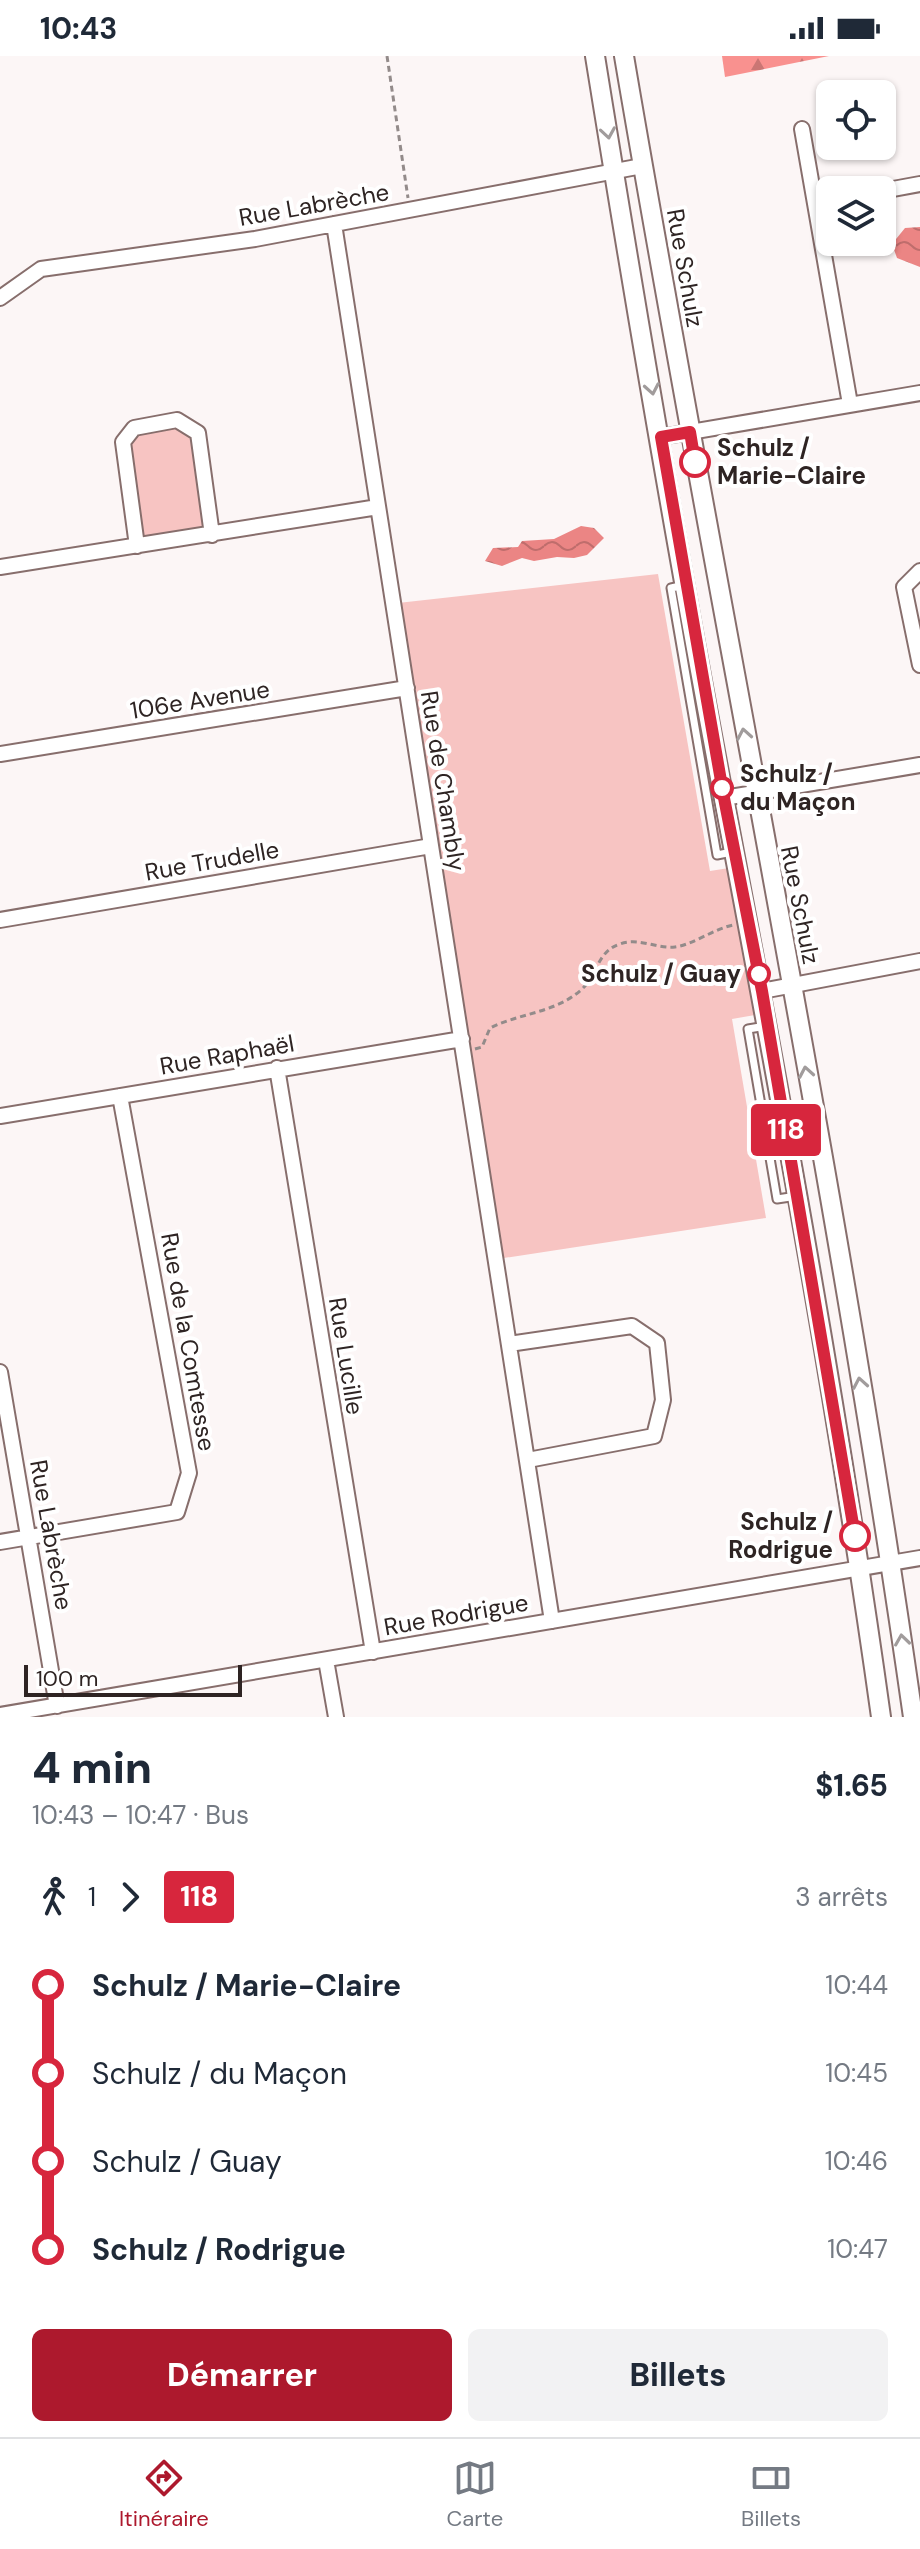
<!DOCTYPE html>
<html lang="fr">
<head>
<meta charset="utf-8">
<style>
  :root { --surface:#fff; --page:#f2f2f3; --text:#1f2937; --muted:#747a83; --line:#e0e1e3; --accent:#ad192d }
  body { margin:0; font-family:"DM Sans",sans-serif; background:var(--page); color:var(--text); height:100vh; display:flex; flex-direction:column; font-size:30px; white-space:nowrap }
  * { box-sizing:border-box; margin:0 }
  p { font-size:26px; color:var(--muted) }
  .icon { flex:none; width:44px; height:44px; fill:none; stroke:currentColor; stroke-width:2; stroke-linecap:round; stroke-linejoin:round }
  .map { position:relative; height:1661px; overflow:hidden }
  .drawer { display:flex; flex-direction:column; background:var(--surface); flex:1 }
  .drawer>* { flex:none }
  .badge { padding:0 16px; border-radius:6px; font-size:28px; line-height:52px }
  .buttons { position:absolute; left:816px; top:24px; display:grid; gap:16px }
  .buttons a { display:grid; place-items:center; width:80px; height:80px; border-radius:12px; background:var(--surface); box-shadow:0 2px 6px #0004; font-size:40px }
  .scale { position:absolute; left:24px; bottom:20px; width:218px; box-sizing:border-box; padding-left:8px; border:4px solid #2e2423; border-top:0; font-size:22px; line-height:28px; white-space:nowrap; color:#2e2423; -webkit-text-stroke:6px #fff; paint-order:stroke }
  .map>.badge { position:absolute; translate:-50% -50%; box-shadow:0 0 0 4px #fff }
  .legs { display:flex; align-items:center; gap:12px; height:88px; padding:0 32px; font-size:26px }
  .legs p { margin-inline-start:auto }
  .headline { display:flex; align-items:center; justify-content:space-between; height:136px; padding:0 32px }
  h1 { font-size:44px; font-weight:800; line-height:60px }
  .cta { display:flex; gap:16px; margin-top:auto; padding:16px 32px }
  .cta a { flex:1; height:92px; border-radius:12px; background:var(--accent); color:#fff; font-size:32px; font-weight:800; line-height:92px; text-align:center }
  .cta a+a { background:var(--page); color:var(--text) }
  ul { padding:0 32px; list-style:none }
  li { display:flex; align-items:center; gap:28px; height:88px; font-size:30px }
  li i { display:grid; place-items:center; width:12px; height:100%; margin:0 10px; background:currentColor }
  li i::after { content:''; width:20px; height:20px; margin:-10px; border:6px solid; border-radius:50%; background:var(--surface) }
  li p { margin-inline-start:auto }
  li:first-child i { background:linear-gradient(#0000 50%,currentColor 0) }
  li:last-child i { background:linear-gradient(currentColor 50%,#0000 0) }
  .status { display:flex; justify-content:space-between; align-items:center; height:56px; padding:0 40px; background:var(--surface); direction:ltr }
  .status svg { height:22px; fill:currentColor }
  .menu { display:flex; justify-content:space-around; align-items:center; height:112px; border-top:2px solid var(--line); background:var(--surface); font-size:22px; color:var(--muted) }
  .menu a { display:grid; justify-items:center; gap:4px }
  .menu .on { color:var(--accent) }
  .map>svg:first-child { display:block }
</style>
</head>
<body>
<div class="status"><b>10:43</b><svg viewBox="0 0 49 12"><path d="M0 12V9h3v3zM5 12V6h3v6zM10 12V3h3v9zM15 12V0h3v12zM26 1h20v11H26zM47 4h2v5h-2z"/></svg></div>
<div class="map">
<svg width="920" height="1661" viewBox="0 0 920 1661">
  <defs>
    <pattern id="forest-firs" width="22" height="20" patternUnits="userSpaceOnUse" patternTransform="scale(2)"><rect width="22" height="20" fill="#f9918f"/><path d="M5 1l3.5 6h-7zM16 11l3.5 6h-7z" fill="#ca7674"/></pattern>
    <pattern id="water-waves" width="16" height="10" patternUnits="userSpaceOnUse" patternTransform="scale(2)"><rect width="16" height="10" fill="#eb8584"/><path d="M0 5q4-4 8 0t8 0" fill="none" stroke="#bf6d6c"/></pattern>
  </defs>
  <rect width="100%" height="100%" fill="#fcf6f6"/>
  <path fill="#f7c4c2" d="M177,364l21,13 14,102 -75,11 -14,-104 11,-14z
    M658,518l52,297 19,-3 26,147 -23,4 34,199 -275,42 -102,-656z"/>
  <path fill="url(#forest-firs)" d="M722,0h107l-104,21z"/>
  <path fill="url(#water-waves)" d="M920,171v40l-23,-9 -5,-14 13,-16z
    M581,470l13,2 10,10 -17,17 -13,3 -17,-1 -23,4 -12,-3 -20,8 -17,-5 8,-13 25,-1 4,-6 32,-2z"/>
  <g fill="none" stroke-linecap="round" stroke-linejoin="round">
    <defs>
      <path id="service" d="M685,529l-14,3 46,267 15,-3
        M766,970l-18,3 29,170 20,-3"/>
      <path id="minor" d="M802,73l48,275
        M882,135l38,-7
        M334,168l218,1397
        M0,242l41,-29 214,-30 387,-73
        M661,381l259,-44
        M137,490l-14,-104 11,-14 43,-8 21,13 14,102
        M0,511l378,-60
        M920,515l-16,16 16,78
        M0,698l407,-66
        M724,742l196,-33
        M0,864l431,-74
        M762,935l158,-30
        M277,1012l96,584
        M0,1060l462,-77
        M509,1288l123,-18 25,17 6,57 -9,36 -126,24
        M0,1316l57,334
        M0,1486l177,-30 12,-39 -69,-377
        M326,1604l10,57
        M0,1659l920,-157"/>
      <path id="tertiary" d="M595,0c40,248 82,496 129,743 58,305 114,610 157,918
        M624,0c94,554 210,1105 289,1661"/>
    </defs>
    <use href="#service" stroke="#876e6c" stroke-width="11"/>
    <use href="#minor" stroke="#876e6c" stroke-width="18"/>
    <use href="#tertiary" stroke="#876e6c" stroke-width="22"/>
    <path stroke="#938b8a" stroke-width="3" stroke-dasharray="6 4" stroke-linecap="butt" d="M387,0l21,142
      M475,993l7,-2 8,-19c30,-15 65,-15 91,-38 16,-14 16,-39 39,-46 18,-7 37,5 55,3 17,-2 39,-18 58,-22"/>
    <use href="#service" stroke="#fff" stroke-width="7"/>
    <use href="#minor" stroke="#fff" stroke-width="14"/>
    <use href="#tertiary" stroke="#fff" stroke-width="18"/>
  </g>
  <defs><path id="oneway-chevron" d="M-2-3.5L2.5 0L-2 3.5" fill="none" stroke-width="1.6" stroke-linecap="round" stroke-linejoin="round" transform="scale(2)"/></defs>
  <g stroke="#a19c9c">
    <use href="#oneway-chevron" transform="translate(608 77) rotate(81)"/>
    <use href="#oneway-chevron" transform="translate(652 333) rotate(80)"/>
    <use href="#oneway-chevron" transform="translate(744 678) rotate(-100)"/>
    <use href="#oneway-chevron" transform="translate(806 1016) rotate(-100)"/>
    <use href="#oneway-chevron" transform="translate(860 1327) rotate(-100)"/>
    <use href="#oneway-chevron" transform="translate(902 1584) rotate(-98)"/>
  </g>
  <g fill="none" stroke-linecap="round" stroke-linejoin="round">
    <defs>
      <path id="line-1" d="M695,406l-5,-30 -29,5 63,361 38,193 93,545"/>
    </defs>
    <use href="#line-1" stroke="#fff" stroke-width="18"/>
    <use href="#line-1" stroke="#d7263d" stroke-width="12"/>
  </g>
  <g fill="#fff" stroke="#d7263d" stroke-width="4">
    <circle cx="695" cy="406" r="14"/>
    <circle cx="722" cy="732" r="10"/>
    <circle cx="759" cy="918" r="10"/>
    <circle cx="855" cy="1480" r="14"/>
  </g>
  <g text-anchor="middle" stroke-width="8" stroke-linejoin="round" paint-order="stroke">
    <g font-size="24" fill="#2e2423" stroke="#fff">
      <text transform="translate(314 149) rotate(-10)" y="8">Rue Labrèche</text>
      <text transform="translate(685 212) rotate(80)" y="8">Rue Schulz</text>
      <text transform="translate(200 644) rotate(-9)" y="8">106e Avenue</text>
      <text transform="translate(443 725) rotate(81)" y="8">Rue de Chambly</text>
      <text transform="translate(212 805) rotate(-10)" y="8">Rue Trudelle</text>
      <text transform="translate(800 849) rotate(79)" y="8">Rue Schulz</text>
      <text transform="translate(227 999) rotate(-10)" y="8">Rue Raphaël</text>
      <text transform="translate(188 1286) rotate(80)" y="8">Rue de la Comtesse</text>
      <text transform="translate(346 1300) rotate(81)" y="8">Rue Lucille</text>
      <text transform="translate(51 1479) rotate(80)" y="8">Rue Labrèche</text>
      <text transform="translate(456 1559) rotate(-10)" y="8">Rue Rodrigue</text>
    </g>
    <g font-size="24" font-weight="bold" fill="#2e2423" stroke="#fff" text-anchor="start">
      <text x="717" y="400">Schulz /<tspan x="717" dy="28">Marie-Claire</tspan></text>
      <text x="740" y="726">Schulz /<tspan x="740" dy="28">du Maçon</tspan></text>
      <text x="741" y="926" text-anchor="end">Schulz / Guay</text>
      <text x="833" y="1474" text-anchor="end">Schulz /<tspan x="833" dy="28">Rodrigue</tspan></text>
    </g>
  </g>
</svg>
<div class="buttons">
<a><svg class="icon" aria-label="locate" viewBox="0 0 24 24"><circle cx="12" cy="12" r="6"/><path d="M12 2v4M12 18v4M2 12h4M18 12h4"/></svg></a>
<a><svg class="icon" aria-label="layers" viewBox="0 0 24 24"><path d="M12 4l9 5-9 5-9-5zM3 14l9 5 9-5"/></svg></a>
</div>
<div class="scale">100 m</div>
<b class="badge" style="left:786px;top:1074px;background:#d7263d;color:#fff">118</b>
</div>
<section class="drawer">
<div class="headline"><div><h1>4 min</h1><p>10:43 – 10:47 · Bus</p></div><b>$1.65</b></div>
<div class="legs"><svg class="icon" aria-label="walk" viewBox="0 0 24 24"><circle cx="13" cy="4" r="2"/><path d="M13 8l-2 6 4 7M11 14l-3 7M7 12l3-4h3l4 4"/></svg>1<svg class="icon" aria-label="forward" viewBox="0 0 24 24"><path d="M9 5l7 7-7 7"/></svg><b class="badge" style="background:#d7263d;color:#fff">118</b><p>3 arrêts</p></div>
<ul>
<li><i style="color:#d7263d"></i><b>Schulz / Marie-Claire</b><p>10:44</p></li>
<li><i style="color:#d7263d"></i><span>Schulz / du Maçon</span><p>10:45</p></li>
<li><i style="color:#d7263d"></i><span>Schulz / Guay</span><p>10:46</p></li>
<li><i style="color:#d7263d"></i><b>Schulz / Rodrigue</b><p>10:47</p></li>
</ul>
<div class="cta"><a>Démarrer</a><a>Billets</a></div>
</section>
<nav class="menu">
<a class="on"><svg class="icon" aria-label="directions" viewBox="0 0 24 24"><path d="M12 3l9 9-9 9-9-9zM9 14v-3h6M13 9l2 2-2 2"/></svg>Itinéraire</a>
<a><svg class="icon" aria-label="map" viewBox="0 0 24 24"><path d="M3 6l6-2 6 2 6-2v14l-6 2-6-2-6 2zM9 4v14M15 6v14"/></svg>Carte</a>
<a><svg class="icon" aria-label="tickets" viewBox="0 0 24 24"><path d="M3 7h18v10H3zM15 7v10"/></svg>Billets</a>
</nav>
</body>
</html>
